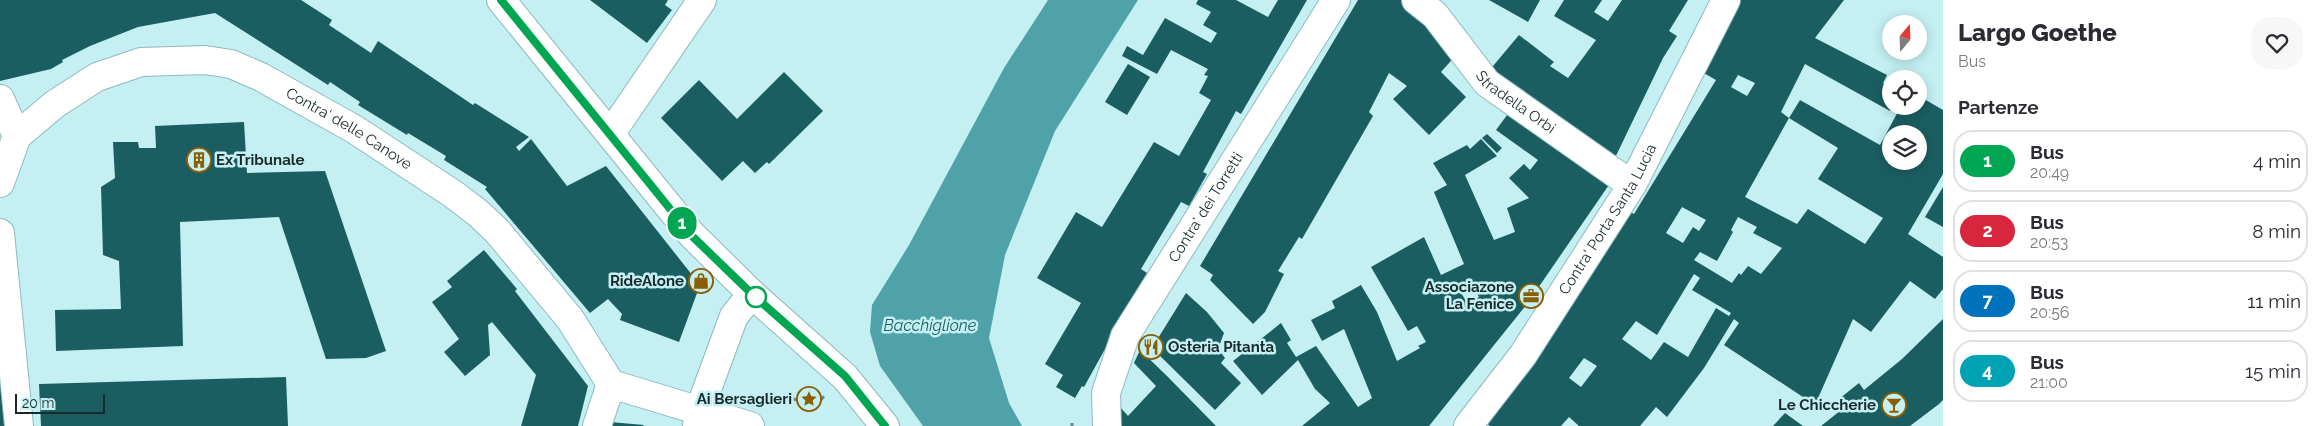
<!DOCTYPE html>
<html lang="it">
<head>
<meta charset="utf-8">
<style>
  :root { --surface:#fff; --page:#f7f7f7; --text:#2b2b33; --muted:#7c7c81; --line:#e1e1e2 }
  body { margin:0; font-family:Raleway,sans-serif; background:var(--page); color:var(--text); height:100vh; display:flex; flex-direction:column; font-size:19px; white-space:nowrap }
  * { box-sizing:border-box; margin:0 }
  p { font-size:16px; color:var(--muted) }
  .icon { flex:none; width:28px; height:28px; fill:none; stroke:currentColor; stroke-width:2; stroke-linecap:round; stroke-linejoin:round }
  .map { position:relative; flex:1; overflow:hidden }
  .details { display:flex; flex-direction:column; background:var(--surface); width:375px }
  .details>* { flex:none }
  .badge { padding:0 10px; border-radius:16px; font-size:18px; line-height:32px }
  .needle { width:32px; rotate:19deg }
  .controls { position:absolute; left:1882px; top:15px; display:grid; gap:10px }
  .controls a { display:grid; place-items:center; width:45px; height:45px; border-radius:50%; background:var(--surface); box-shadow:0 2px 12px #0003; font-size:25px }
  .scale { position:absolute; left:15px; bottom:12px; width:90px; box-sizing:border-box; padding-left:5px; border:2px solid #192a2b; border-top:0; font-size:14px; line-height:18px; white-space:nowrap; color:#192a2b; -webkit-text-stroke:4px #c4f0f3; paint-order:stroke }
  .map>.badge { position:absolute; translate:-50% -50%; box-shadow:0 0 0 2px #fff }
  h2 { padding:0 15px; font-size:19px; line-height:45px }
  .round { display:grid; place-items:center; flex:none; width:52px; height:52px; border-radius:20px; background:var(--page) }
  .summary { display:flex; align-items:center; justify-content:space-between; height:85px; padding:0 15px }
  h1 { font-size:24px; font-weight:800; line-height:38px }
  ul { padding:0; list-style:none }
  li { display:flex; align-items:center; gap:15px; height:62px; margin:0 10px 8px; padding:0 5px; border:2px solid var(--line); border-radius:20px }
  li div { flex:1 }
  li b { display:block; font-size:19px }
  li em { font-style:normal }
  li .badge { min-width:55px; font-weight:700; text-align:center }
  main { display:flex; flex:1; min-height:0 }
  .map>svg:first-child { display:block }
</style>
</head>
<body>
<main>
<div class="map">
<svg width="1943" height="426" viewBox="0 0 1943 426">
  <rect width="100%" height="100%" fill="#c4f0f3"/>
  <path fill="#4fa2a7" d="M1048,0h90l-83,131 -50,124 -16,83 20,65 13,23h-99l-43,-60 -10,-34 2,-27 37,-60 95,-177z"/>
  <path fill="#1b5e61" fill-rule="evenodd" d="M0,0h301l31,20 -3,5 42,28 7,-12 95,64 2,-2 54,34 -13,10 3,4 12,-12 36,47 39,-20 94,119 -21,57 -59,-22 2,-6 -14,-15 -18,14 -105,-124 2,-2 -43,-27 2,-4 -38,-23 -1,2 -49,-30 2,-3 -30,-20 -2,3 -113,-72 -77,14 -48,19 -28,14 1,2 -12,7 -51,12z
    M590,0h78l-3,5 7,5 -25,33z
    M1198,0h38l32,17 10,-17h29l-66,114 -5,-3 -33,61 4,2 -18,32 -8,-4 -40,67 6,4 -63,114 -2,-1 -7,12 -19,-11 7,-12 -18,-11 36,-61 -44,-25 39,-66 26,15 52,-85 25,14 32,-56 -12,-7 9,-17 -4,-1 4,-6 -37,-19 -14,24 -35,-18 5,-10 16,9 22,-37 46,25 6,-10 -14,-8 8,-13 -15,-8z
    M1358,0h43l11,6 46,47 -17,19 25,25 -37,38 -36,-36 14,-13 -18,-13 -20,39 4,4 -71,123 -3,-2 -21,34 6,3 -19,38 -12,12 -43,-44 3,-5 -13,-9z
    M1489,0h51l-12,22z
    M1564,0h38l-8,12 14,9 14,-21h66l-19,31 8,5 -14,22 -50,104 -125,-90 31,-37 35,27 -4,4 18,12 28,-38 -42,-24z
    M1739,0h105l-29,38 72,37 -4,8 8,4 1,19 -2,5 -85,-47 -24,48 8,6 11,-18 80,45 21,-39h18v-10l24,14v64l-35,60 35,23v32l-8,10 -25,-18 -39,51 -18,-13 -38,86 -91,-60 15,-22 -5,-4 -30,49 -37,49 -11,-10 -16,19h-61l-10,-9 -8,9h-71l-9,-7 144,-210 9,5 82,-134 -14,-8zM1738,75l17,8 -8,13 -16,-9zM1789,118l49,30 -20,31 65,39 -18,26 -57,-35 -11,15 -52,-27zM1891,134h28v27h-28zM1682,207l24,13 -7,11 -6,-4 -10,16 -17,-10zM1738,217l19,10 -4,6 29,15 -21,26 -13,-8 -7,9 -2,-2 -7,10 -38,-23 6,-8 17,9 16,-29 -2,-2zM1694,274l6,4 -8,12 39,23 -2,3 -13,-8 -28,49 -24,-15 -13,18 -29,-21 14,-18 21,14zM1584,358l13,8 -16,21 -12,-9z
    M1128,64l22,13 -23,38 -22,-13z
    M784,72l39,39 -54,53 -2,-2 -12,11 -12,-12 -21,20 -61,-63 38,-38 38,39z
    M1513,107l100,72 -86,125 -98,122h-127l28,-23 -15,-14 -17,-29 -36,35 -29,-34 48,-38 10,17 -4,3 9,14 20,-11 42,61 14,-9 -28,-69 -22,12 -11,-21 24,-12 -3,-7 29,-16 16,27 20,49 23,-13 -2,-2 8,-4 -9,-16 -9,5 -37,-64 53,-30 17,38 23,-11 -30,-72 13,-7 -14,-22 34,-18 3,4 11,-10 16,17 -32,19 29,65 21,-8 -8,-24 22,-10 -20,-20 15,-14 6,6 8,-10 -42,-30zM1471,283l8,14 -12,6 -8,-14z
    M244,122l3,51 78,-2 61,180 -20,7 -40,1 -47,-142 -99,5 3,124 -127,5 -1,-41 66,-1 -2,-48 -16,-6 -2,-68 14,-9 -2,-36h25l1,6h17l-1,-22z
    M1487,134l15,14 -5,5 -15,-15z
    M1943,187v40l-18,-10z
    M484,250l33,39 -2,2 73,95 -10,40h-57l15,-51 -44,-53 -4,3 2,30 -25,21 -21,-24 15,-13 -27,-37 20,-15 -5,-6z
    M1186,293l21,19 17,21 -6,16 7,9 -4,5 20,20 -26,27 -63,-62z
    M1943,319v81l-4,4 -29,22h-89l24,-19 -6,-8 20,-16 5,7 38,-31z
    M1140,350l27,26 49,50h-96l1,-18 7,8 28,-30 -22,-23z
    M286,377l2,49h-247l-2,-42z
    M0,382h1l10,44h-11z
    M1785,413l18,13h-30z
    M599,421l45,4 -1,1h-45z"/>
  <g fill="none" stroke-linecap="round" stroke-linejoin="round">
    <defs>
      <g id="street">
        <path d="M501,0l191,235 60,59 93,83 40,49"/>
        <path id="s1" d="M1416,0l19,15 52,68 145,102"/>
        <path d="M0,99l17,37"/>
        <path d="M611,133l91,-133"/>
        <path id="s2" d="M0,183l17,-47 38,-32 42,-27 44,-15 64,-2 26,4 30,13 93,52 99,65 25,19 19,18 73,88 41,65"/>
        <path d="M0,233l19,193"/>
        <path d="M611,384l139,42"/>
        <path d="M597,426l14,-42"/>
        <path d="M697,426l2,-15 35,-95 18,-22"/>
        <path id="s3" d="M1107,426l-1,-33 19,-57 211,-336"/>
        <path id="s4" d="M1468,426l55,-71 109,-170 94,-185"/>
      </g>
    </defs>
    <use href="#street" stroke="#8fbabc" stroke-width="30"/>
    <path stroke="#6a888a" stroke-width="3" stroke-dasharray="5 2.5" stroke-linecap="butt" d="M763,399l9,-3 46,7 7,-8
      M1072,426v-3"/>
    <use href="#street" stroke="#fff" stroke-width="28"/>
  </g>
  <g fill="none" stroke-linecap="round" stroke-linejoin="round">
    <defs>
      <path id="line" d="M501,0l191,236 60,58 93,82 40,50"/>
    </defs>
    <use href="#line" stroke="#fff" stroke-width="11"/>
    <use href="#line" stroke="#00a651" stroke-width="8"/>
  </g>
  <defs>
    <symbol id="building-ring" viewBox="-11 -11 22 22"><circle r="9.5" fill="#c4f0f3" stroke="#8b5f01" stroke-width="1.5"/><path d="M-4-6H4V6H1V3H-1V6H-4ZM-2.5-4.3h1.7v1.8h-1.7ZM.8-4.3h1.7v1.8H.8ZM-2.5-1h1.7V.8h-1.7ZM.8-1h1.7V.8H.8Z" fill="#8b5f01"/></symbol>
    <symbol id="shop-ring" viewBox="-11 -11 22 22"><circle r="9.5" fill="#c4f0f3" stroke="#8b5f01" stroke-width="1.5"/><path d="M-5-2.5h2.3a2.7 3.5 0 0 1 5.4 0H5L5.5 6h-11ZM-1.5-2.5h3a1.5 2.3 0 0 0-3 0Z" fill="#8b5f01"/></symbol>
    <symbol id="office-ring" viewBox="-11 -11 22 22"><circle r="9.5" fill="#c4f0f3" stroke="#8b5f01" stroke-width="1.5"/><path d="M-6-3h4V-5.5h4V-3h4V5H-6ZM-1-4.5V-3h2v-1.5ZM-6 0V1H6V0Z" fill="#8b5f01"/></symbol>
    <symbol id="restaurant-ring" viewBox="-11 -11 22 22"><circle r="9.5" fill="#c4f0f3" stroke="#8b5f01" stroke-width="1.5"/><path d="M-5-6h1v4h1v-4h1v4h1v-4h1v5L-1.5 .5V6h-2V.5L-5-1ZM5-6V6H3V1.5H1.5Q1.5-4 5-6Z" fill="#8b5f01"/></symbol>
    <symbol id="sight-ring" viewBox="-11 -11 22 22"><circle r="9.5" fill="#c4f0f3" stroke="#8b5f01" stroke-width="1.5"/><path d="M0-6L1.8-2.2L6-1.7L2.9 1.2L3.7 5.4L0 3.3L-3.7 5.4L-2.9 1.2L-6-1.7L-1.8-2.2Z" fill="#8b5f01"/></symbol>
    <symbol id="bar-ring" viewBox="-11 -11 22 22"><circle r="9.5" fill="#c4f0f3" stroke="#8b5f01" stroke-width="1.5"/><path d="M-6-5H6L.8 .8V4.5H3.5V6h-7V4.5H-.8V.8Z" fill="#8b5f01"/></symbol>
  </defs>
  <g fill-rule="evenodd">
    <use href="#building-ring" x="185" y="146" width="28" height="28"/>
    <use href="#shop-ring" x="687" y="267" width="28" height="28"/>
    <use href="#office-ring" x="1517" y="282" width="28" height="28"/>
    <use href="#restaurant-ring" x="1137" y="333" width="28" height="28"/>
    <use href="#sight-ring" x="795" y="385" width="28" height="28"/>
    <use href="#bar-ring" x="1880" y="391" width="28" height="28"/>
  </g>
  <circle fill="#fff" stroke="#00a651" stroke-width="2.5" cx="756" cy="297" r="10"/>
  <g text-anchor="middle" stroke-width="5" stroke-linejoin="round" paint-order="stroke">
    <g font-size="15" fill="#192a2b" stroke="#c4f0f3">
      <text dy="5" stroke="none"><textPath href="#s1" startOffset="144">Stradella Orbi</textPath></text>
      <text dy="5" stroke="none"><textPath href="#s2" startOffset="421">Contra' delle Canove</textPath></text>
      <text dy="5" stroke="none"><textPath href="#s3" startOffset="245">Contra' dei Torretti</textPath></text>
      <text dy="5" stroke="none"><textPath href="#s4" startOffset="250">Contra' Porta Santa Lucia</textPath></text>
    </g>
    <g font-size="15" font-weight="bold" fill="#192a2b" stroke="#c4f0f3" text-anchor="end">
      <text x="216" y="165" text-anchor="start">Ex Tribunale</text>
      <text x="684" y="286">RideAlone</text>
      <text x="1514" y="292">Associazone<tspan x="1514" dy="17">La Fenice</tspan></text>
      <text x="1168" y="352" text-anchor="start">Osteria Pitanta</text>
      <text x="792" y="404">Ai Bersaglieri</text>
      <text x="1876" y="410">Le Chiccherie</text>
    </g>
    <g font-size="16" font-style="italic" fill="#195f63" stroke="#c4f0f3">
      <text x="930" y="331">Bacchiglione</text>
    </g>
  </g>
</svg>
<div class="controls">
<a><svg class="needle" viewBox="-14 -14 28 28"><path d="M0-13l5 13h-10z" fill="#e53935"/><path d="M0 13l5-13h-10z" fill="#7c7c81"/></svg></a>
<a><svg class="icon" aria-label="locate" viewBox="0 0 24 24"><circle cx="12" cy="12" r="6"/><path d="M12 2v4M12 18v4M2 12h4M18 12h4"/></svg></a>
<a><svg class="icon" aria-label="layers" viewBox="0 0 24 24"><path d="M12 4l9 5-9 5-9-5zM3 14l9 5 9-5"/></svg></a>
</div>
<div class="scale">20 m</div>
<b class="badge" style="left:682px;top:223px;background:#00a651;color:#fff">1</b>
</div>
<section class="details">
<div class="summary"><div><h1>Largo Goethe</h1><p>Bus</p></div><a class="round"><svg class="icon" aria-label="heart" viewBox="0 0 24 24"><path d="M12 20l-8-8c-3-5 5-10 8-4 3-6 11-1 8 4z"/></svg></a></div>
<h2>Partenze</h2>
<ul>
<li><span class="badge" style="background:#00a651;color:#fff">1</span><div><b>Bus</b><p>20:49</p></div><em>4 min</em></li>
<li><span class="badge" style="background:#d7263d;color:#fff">2</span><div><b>Bus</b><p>20:53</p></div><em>8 min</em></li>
<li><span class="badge" style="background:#0072bc;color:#fff">7</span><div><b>Bus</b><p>20:56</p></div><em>11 min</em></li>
<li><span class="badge" style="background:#00a3b4;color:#fff">4</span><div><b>Bus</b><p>21:00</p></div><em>15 min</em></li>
</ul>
</section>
</main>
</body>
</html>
